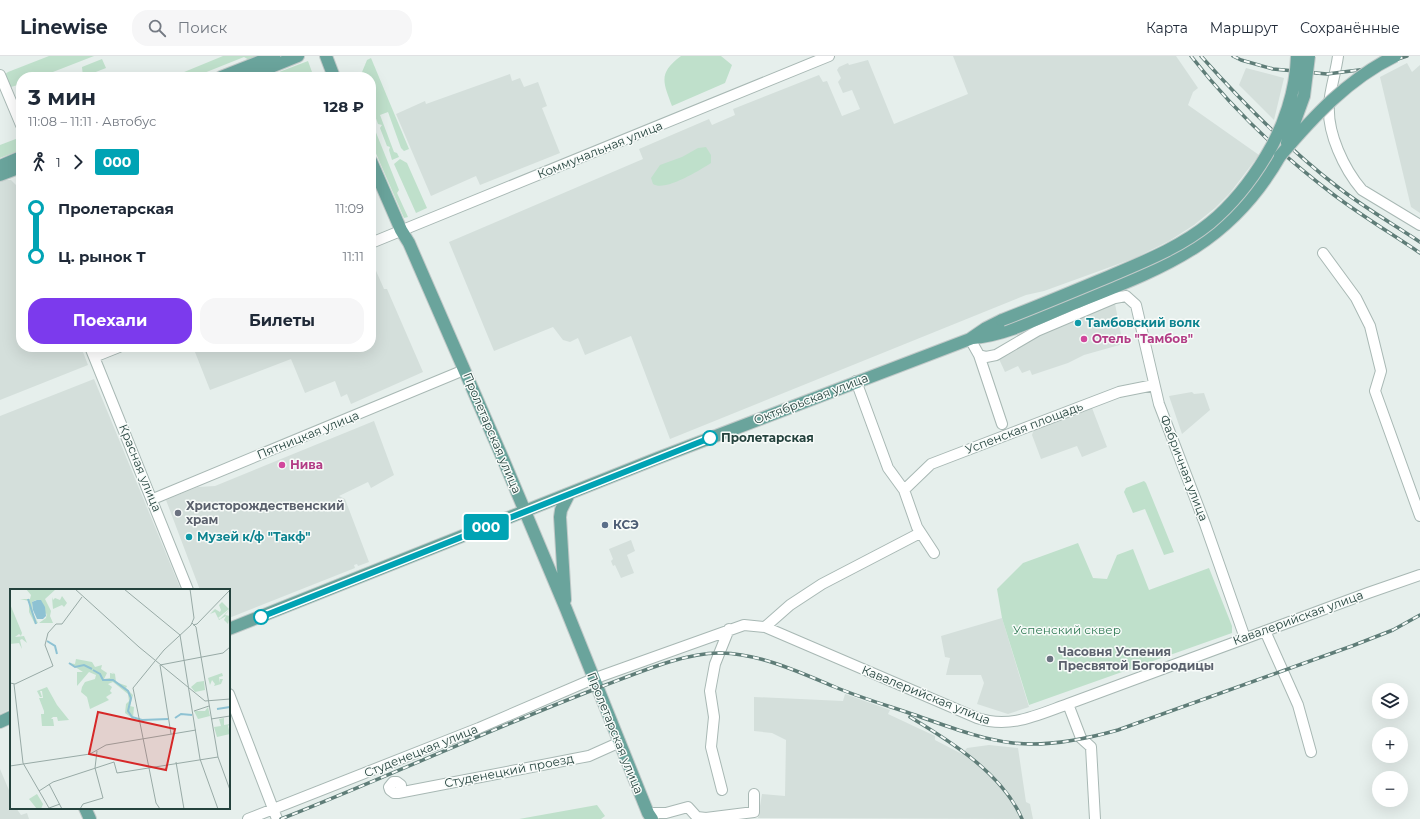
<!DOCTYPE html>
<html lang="ru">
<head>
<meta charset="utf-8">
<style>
  :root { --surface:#fff; --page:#f6f6f7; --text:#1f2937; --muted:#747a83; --line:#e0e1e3; --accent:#7c3aed }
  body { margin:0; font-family:Montserrat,sans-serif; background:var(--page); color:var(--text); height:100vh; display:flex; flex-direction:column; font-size:15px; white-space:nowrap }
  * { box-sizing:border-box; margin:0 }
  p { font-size:13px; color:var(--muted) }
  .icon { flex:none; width:22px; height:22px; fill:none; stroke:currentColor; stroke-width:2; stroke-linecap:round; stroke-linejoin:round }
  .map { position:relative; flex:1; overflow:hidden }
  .details { position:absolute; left:16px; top:16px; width:360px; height:280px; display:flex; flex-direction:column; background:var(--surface); border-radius:16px; box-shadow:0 4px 16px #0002 }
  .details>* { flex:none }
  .badge { padding:0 8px; border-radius:3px; font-size:14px; line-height:26px }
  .buttons { position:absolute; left:1372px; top:627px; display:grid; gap:8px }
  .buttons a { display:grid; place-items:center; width:36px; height:36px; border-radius:50%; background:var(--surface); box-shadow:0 4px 16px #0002; font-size:20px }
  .map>.badge { position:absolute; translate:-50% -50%; box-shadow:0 0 0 2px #fff }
  .legs { display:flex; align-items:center; gap:6px; height:44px; padding:0 12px; font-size:13px }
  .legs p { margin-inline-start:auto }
  .headline { display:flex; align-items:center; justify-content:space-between; height:68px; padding:0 12px }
  h1 { font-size:22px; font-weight:700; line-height:30px }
  .primary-button { display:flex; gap:8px; margin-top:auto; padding:8px 12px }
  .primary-button a { flex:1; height:46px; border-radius:16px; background:var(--accent); color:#fff; font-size:16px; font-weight:700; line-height:46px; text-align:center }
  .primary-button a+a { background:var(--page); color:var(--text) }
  ul { padding:0 12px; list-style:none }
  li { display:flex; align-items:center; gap:14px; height:48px; font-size:15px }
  li i { display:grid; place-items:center; width:6px; height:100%; margin:0 5px; background:currentColor }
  li i::after { content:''; width:10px; height:10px; margin:-5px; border:3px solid; border-radius:50%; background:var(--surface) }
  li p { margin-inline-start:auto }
  li:first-child i { background:linear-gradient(#0000 50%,currentColor 0) }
  li:last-child i { background:linear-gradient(currentColor 50%,#0000 0) }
  header { display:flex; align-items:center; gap:24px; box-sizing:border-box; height:56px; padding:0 20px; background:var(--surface); border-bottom:1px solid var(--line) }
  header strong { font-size:19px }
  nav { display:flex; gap:22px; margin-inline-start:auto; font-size:14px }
  .search { width:280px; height:36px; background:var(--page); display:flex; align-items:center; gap:10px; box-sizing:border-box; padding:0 14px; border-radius:16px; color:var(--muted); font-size:15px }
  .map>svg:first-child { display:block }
</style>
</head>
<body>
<header>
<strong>Linewise</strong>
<div class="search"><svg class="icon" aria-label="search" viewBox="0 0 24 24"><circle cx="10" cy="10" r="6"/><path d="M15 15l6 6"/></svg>Поиск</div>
<nav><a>Карта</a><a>Маршрут</a><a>Сохранённые</a></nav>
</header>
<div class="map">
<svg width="1420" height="763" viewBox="0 0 1420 763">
  <rect width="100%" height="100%" fill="#e6efec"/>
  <path fill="#d4dfdb" d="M953,0h223l22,32 -5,4 -5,13 71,50 -29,38 -15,15 -21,17 -25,16 -34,17 -91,33 -18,4 -356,144 -39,-103 -46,19 -7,-17 -8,4 -7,-2 -10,-13 -59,24 -45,-109 194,-83 -4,-10 70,-30 3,6 23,-10 -2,-6 86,-34 4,7 4,-1 15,35 18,-7 -8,-19 -9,3 -5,-11 3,-4 -4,-8 2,-3 9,-4 1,2 19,-5 26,64 74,-30z
    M1407,7l5,9 8,-7v148l-9,-6 -31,-130z
    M1246,12l38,10 -10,42 -35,-35z
    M510,18l2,7 8,-3 4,9 14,-5 9,24 -5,2 18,45 -80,32 -4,-9 -45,20 -35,-82 29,-13 1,3z
    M4,124h7l7,7 3,7v153h60l7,18 -88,35v-218z
    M371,208h2l11,25h3l36,83 -72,32 -4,-10 -6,3 -6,-16 -30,12 -14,-34 -81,31 -17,-43h178z
    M1112,246l3,2 8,40 -39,11 -16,8 -36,12 -2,-5 -8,3 -4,-7 -13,6 -6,-13 48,-28z
    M94,323l87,211h-170v119l-11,5v-298z
    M1192,336l2,2 10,-1 6,17 -28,24 -13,-38z
    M1092,352l15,39 -25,10 -5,-11 -36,13 -9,-24 2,-6z
    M374,365l20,54 -23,13 -3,-6 -29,14 6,3 24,63 -11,4 -1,-2 -3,1 1,3 -126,50v-28h-29l-34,-90 32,-13 17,-1z
    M631,484l4,11 -8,4 7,18 -13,5 -6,-13 -2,1 -2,-5 2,-2 -4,-10z
    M1002,562l27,89 -21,7 -31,-10 7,-21 -3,-8h-35l4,-17 -5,-1 -4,-21z
    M845,638l45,16 -2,4 47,22v4l27,14 5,-6 22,-3 29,3 8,54 4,2 3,15 -275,-1 4,-24 23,2 1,-56 -14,-7 -18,-2v-34l89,4z
    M0,713l11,26v13h5l5,7 6,-2 2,6h-29z"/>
  <path fill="#bfe0cb" d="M49,0h45l-54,21h-19v7l-10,3 -3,-1 -4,-11 4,-3z
    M223,0h34l-8,4 -5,-3 -50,20h-22z
    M681,0h40l11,9 -7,18 -53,23c-9,-24 -14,-33 9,-50z
    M371,2l38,91 -5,2 -3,-3 -13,-36 -8,3 14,37 3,1 2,4 -7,3 -3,-10 1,-3 -3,-1 -7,-18 2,-3 -4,-1 -5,-14 2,-3 -4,-1v-29h-11l7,-17z
    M102,3l4,9 -23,9 -1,-10z
    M308,5l4,11 -13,5h-33z
    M371,64l28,70 -2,3 11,24 -4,1 -33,-76z
    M21,81v13l-21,8v-13z
    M706,91l5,8v8c-11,7 -46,29 -58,21l-2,-6 9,-13 22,-8 16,-9z
    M400,103l7,4 20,45 -11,5 -22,-49z
    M1144,425l2,2 28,69 -10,3 -19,-46 -12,4 -9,-21 2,-4z
    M1078,487l15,35 14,1 10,-24 16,-6 16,41 60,-22 23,58v7l-203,72 -27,-87 -5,-29 26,-26z
    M597,749l8,11 -4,3h-82z"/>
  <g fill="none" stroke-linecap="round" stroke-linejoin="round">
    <defs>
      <path id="minor" d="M1338,0c-2,16 -8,33 -9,49 -2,28 15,64 33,85l58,35
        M0,19l21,50
        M371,187l458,-187
        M1323,197l33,45 14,28 11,45 -6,20 45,125
        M970,283l9,16 23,69
        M90,291l98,243
        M979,299l7,2 10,-2 41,-24 78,-33 11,-2 10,9 23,99 46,120 40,114
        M94,301l25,-10
        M856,325l32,87 16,22 13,37 17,26
        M904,434l27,-26 188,-72 35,-7
        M153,443l311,-129
        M765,571l25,-22 32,-21 98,-51
        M1265,575l33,74 13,47
        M229,638l48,125
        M1068,648l13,34 10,9 4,72
        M722,734l-11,-43 3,-30 -4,-26 5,-27 14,-35
        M398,737l2,-3 1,-5 -4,-3h-4l-4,5 1,3 4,3h4l191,-37 29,-13
        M648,757h18l22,-6 9,10 9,1 48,-6v-18
        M248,763l231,-91 114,-49 151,-54 21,2 212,91c33,11 60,-3 91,-14l300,-111 52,-18"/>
      <path id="major" d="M326,0l8,21
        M221,21l53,-21
        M246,21l52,-21
        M371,105l30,69 8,13 94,216 63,150 82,204 4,6
        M0,110l21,-9
        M0,119l21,-8
        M973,282c34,-3 66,-20 97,-33 90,-36 159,-59 210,-149
        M565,544l-5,-83 1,-7 8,-16
        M229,573l429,-171 312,-119 16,-11 16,-8
        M0,666l11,-5
        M85,752l5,11"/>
    </defs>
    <use href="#minor" stroke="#a8b8b4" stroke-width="12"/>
    <use href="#major" stroke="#c2cac9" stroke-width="14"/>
    <use href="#minor" stroke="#fff" stroke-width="10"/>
    <use href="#major" stroke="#6aa49c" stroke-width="12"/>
    <defs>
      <path id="rail" d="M1191,0c41,53 90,99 143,139 28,21 58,39 86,58
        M1201,0c43,48 87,93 138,132 26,20 54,36 81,54
        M1233,0l8,4 32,9 54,5 40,-5 40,-13
        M910,661c40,24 93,57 112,102
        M281,763c106,-42 210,-90 317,-131 35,-13 86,-36 123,-35 40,1 78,19 114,34 26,11 54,19 80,28 32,11 64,24 98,28 34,4 73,-4 105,-13l234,-84 41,-16 27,-15"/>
    </defs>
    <use href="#rail" stroke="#5f7d78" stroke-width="3.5"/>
    <use href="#rail" stroke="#f7fbf9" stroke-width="2" stroke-dasharray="6" stroke-linecap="butt"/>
    <defs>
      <path id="major-bridge" d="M1287,87l17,-47 5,-40
        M1280,100c33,-39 68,-77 115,-100
        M1002,264c34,-13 67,-27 101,-41 37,-16 75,-30 107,-56 23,-19 41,-42 56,-67 18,-29 30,-66 31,-100"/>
    </defs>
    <use href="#major-bridge" stroke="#c2cac9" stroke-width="14" stroke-linecap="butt"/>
    <use href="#major-bridge" stroke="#6aa49c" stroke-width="12"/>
  </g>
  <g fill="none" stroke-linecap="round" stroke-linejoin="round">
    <defs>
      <path id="line-1" d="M261,561l449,-179"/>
    </defs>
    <use href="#line-1" stroke="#fff" stroke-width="9"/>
    <use href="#line-1" stroke="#00a3b4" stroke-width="6"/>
  </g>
  <g fill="#0f9aa8" stroke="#f7fbf9" stroke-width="1.5">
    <circle cx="1078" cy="267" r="4"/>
    <circle cx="189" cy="481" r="4"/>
  </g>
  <g fill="#d1479c" stroke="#f7fbf9" stroke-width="1.5">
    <circle cx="1084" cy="283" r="4"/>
    <circle cx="282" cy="409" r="4"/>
  </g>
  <g fill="#fff" stroke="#00a3b4" stroke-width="2">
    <circle cx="710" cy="382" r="7"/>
    <circle cx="261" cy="561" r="7"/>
  </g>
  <g fill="#6b7280" stroke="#f7fbf9" stroke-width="1.5">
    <circle cx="178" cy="457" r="4"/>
    <circle cx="1050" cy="603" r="4"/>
  </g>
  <circle fill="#5c6f8a" stroke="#f7fbf9" stroke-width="1.5" cx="605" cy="469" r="4"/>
  <g text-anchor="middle" stroke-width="3" stroke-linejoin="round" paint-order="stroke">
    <g font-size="12" fill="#24423d" stroke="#f7fbf9">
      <text transform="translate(600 94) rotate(-22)" y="4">Коммунальная улица</text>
      <text transform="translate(811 343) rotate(-21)" y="4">Октябрьская улица</text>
      <text transform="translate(1024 372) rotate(-21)" y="4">Успенская площадь</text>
      <text transform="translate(492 377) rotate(67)" y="4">Пролетарская улица</text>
      <text transform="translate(308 379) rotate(-22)" y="4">Пятницкая улица</text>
      <text transform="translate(140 412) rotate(68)" y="4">Красная улица</text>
      <text transform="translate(1184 412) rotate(69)" y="4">Фабричная улица</text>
      <text transform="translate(1298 562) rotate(-20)" y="4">Кавалерийская улица</text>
      <text transform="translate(926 639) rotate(22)" y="4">Кавалерийская улица</text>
      <text transform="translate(615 677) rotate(68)" y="4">Пролетарская улица</text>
      <text transform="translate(421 695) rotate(-22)" y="4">Студенецкая улица</text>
      <text transform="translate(509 715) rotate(-11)" y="4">Студенецкий проезд</text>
    </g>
    <g font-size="12" font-weight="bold" fill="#0d838f" stroke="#f7fbf9" text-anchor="start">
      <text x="1086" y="271">Тамбовский волк</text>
      <text x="197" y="485">Музей к/ф "Такф"</text>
    </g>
    <g font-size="12" font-weight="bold" fill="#b23c85" stroke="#f7fbf9" text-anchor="start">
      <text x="1092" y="287">Отель "Тамбов"</text>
      <text x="290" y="413">Нива</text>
    </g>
    <g font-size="12" font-weight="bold" fill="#24423d" stroke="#f7fbf9" text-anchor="start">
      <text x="721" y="386">Пролетарская</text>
    </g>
    <g font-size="12" font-weight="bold" fill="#5b616d" stroke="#f7fbf9" text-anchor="start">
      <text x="186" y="454">Христорождественский<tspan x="186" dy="14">храм</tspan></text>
      <text x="1058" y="600">Часовня Успения<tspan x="1058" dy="14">Пресвятой Богородицы</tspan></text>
    </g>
    <g font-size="12" font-weight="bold" fill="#4e5e75" stroke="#f7fbf9" text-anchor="start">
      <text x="613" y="473">КСЭ</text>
    </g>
    <g font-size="12" fill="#2e7953" stroke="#f7fbf9">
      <text x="1067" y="578">Успенский сквер</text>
    </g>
  </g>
  <g transform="translate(10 533)">
    <rect width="220" height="220" fill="#e6efec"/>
    <path d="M16,0h30l-11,10 6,12 -1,5 3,7h-14l7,-5 1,-5 -1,2 -5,-13 -5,-2 -4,2 1,11 5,10 -3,1 -6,-12v-11l-9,-2h10l1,-4zM52,7l5,7 -3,4 -2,-2 -9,4 -1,-12 1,3 2,-2 5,2zM212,13l7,7 -11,9 2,1 10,-10 -5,6 5,1 -2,8 -4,-4 2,-4 -7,4 -4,-8 -5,2 5,-5 5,3 1,-2 -2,-5zM0,15l12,29 -1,3 -2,-2 -4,3 9,-1 3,7 -5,-4 -2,1 2,9 -3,-6 -9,1zM66,70l16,3 3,5 7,-2 -1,4 6,4 -3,6 6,-1v-5l4,1 -2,-2 3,2 1,8 11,4 -1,2 7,7 -3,11 4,1 -1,11 5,2 -5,-1 -8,-6 1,-9 3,-3 -1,-7 -15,-12 -5,2 4,3 -2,4 2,2 -6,4 3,3 -19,9 -3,-12 -6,-5 1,-5 3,-5 10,-3 1,-4 -7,-3 -12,14v-14h6l-14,-9 6,1zM212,84l1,3 -4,1 1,6v-4h3l-2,5 -7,2 1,-2 -3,-4 -2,5 -2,-7zM194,92l1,9 -10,2 -4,-5 6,-5zM37,98l10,18 12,15 -11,1 -1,-4h-4l-2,2h2l1,7h-12l-1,-12h3v-3l-5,-13h4l-1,-7h-2l2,6h-2l-3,-6zM198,118l2,9 -12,3 -4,-8h11zM214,129v7l6,-1 -2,2 2,8 -13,3 -3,-10 7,-1 -2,-7zM27,205l6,10 -2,5h-4l-8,-10z" fill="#bfe0cb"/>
    <path d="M27,11h4l4,7 1,9 -3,3h-6l-4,-9 -1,-8z" fill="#8ec2d3"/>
    <path fill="none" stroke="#8ec2d3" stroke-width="2" d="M18,10l8,25M37,52l8,5 2,8M59,74l6,4 9,-2 8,4M83,81l7,4 3,6h10l15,11 3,7 -3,13 4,6 10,3 26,-1M207,120l13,-2M165,129l6,-4 11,1"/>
    <path fill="none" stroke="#98aaa6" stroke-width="1" d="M65,0l64,58 66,54 25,-2M114,0l56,46 20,124 18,50M180,0l4,29M182,34l4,4 22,130 12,33M183,36l4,-1 33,-34M150,76l63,-12 7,-6M150,76l11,69M0,94l5,1 38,-18 -8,-21 3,-12 8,-9h6l20,-27M4,95l9,79 26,45 11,-4M184,122l15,-5M201,130l19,-3M166,173l8,47M0,177l80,-12 16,-9 90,-15M39,195l13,25M29,202l14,-9 61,-20 3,11 101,-16M70,220l3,-5 20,-6 -8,-30 2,-17M150,220l-4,-6 -23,-115 31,-38 27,-25 3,-7"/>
    <path fill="#d62828" fill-opacity="0.15" stroke="#d62828" stroke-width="2" d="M88,123l77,17 -9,41 -77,-16z"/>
    <rect width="220" height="220" fill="none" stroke="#24423d" stroke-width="2"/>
  </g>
</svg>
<div class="buttons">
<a><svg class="icon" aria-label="layers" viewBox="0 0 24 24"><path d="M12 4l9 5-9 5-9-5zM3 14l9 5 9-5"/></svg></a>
<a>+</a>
<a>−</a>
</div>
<b class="badge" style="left:486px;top:471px;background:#00a3b4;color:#fff">000</b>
<section class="details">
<div class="headline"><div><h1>3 мин</h1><p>11:08 – 11:11 · Автобус</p></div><b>128 ₽</b></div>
<div class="legs"><svg class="icon" aria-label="walk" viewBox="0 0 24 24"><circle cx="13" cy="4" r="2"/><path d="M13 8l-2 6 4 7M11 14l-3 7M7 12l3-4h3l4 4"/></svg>1<svg class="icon" aria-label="forward" viewBox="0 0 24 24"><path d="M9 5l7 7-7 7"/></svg><b class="badge" style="background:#00a3b4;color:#fff">000</b></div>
<ul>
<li><i style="color:#00a3b4"></i><b>Пролетарская</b><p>11:09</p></li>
<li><i style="color:#00a3b4"></i><b>Ц. рынок Т</b><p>11:11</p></li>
</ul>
<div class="primary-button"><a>Поехали</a><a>Билеты</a></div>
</section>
</div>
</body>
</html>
